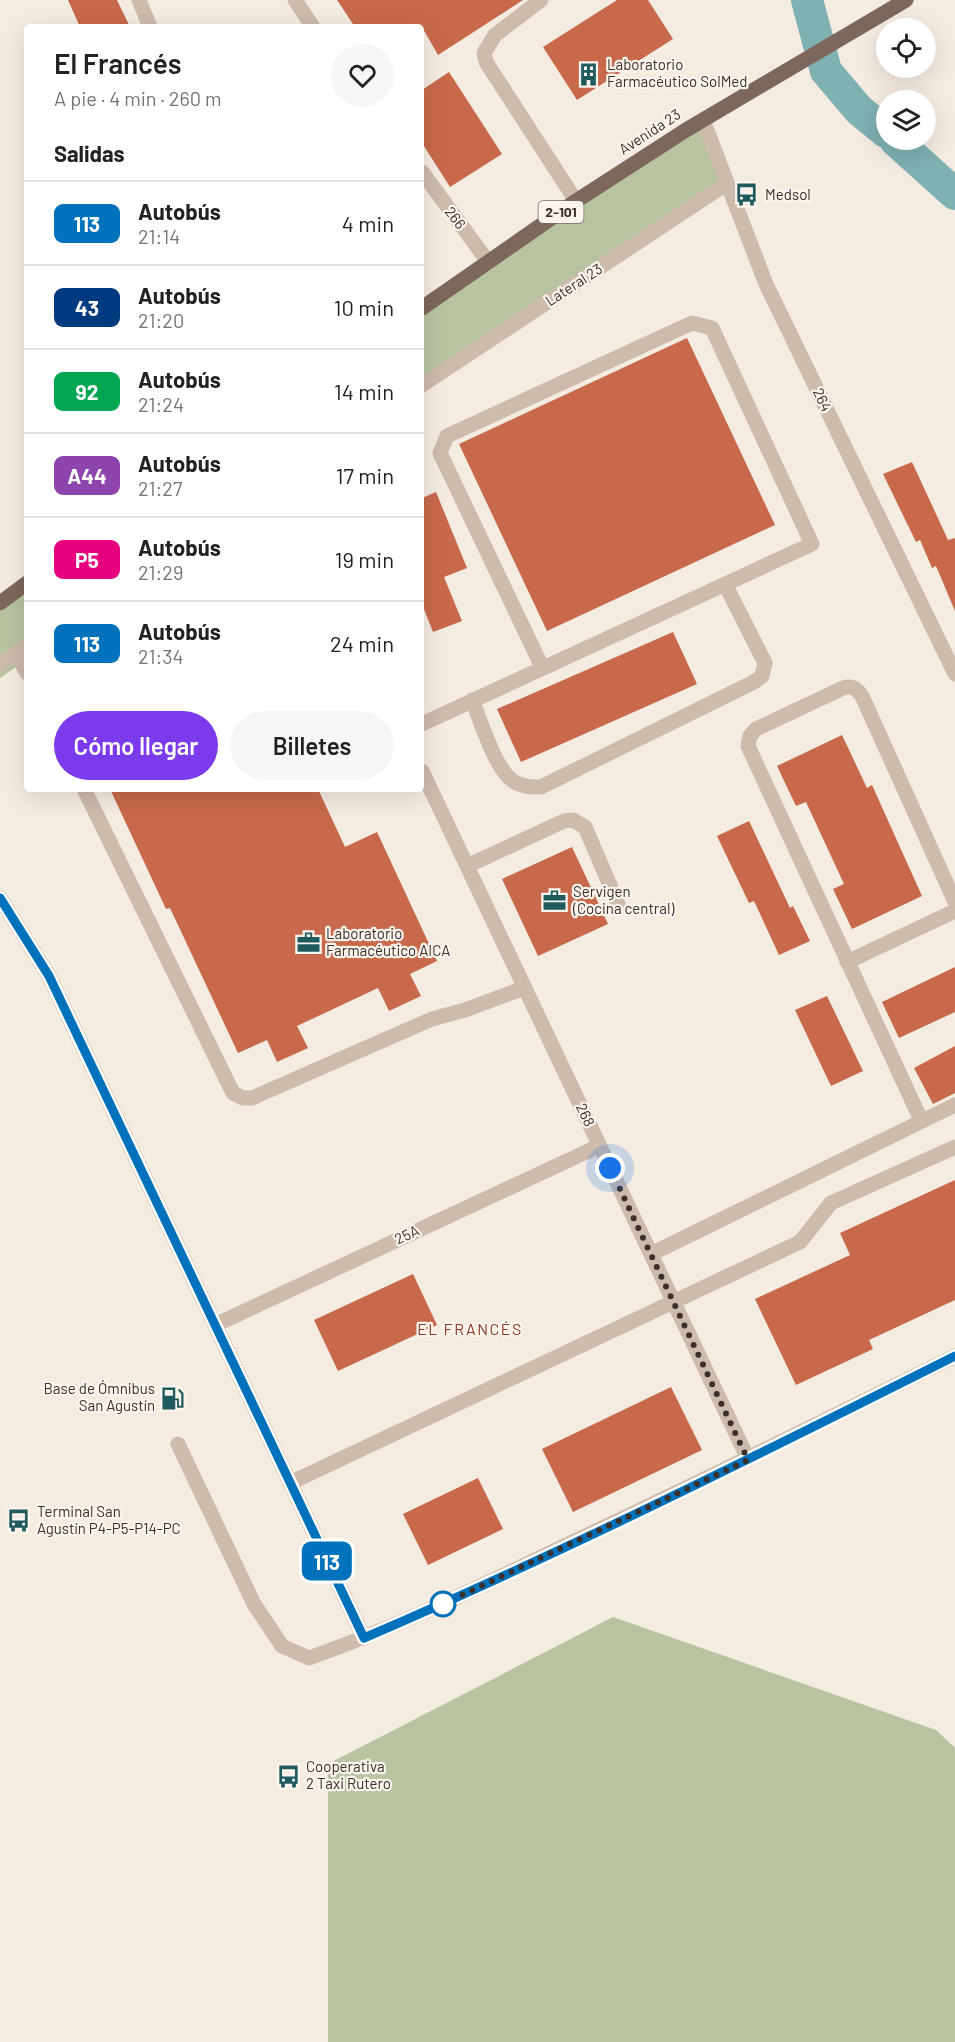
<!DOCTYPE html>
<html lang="es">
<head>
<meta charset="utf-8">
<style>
  :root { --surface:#fff; --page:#f6f6f6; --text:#222; --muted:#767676; --line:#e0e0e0; --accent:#7c3aed }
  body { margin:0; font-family:Barlow,sans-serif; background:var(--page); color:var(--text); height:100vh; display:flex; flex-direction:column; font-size:22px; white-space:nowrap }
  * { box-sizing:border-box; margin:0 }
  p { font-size:20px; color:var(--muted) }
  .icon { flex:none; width:33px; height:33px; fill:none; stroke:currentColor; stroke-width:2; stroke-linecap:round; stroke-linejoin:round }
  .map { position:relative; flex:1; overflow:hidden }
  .side { position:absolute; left:24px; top:24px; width:400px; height:768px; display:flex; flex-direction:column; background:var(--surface); border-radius:6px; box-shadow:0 6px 24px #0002 }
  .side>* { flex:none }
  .badge { padding:0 12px; border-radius:9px; font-size:21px; line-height:39px }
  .buttons { position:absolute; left:876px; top:18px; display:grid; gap:12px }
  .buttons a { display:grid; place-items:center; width:60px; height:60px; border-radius:50%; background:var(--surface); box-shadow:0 6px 24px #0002; font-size:30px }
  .you { position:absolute; width:30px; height:30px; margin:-15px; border:4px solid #fff; border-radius:50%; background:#1a73e8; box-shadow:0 0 0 9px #1a73e833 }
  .map>.badge { position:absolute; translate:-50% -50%; box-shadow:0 0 0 3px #fff }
  h2 { padding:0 30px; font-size:22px; line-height:54px }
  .round { display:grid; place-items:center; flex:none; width:63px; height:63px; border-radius:32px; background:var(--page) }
  .overview { display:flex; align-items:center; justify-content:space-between; height:102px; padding:0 30px }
  h1 { font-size:28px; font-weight:600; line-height:45px }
  .cta { display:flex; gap:12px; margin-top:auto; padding:12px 30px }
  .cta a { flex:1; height:69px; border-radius:36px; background:var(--accent); color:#fff; font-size:24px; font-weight:600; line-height:69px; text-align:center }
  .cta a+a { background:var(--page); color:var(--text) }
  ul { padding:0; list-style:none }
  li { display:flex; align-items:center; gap:18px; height:84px; padding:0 30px; border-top:2px solid var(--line) }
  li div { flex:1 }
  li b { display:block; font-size:22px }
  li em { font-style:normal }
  li .badge { min-width:66px; font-weight:700; text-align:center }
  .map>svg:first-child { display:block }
</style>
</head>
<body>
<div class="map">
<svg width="955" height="2042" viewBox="0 0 955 2042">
  <rect width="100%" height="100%" fill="#f4ebe1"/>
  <path fill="#b8c4a0" d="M702,122l23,55 -303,211v-74z
    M27,586v73l-27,19v-73z
    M613,1617l323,113 19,18v294h-627v-278z"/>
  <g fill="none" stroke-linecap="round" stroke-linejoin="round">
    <path stroke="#7fb0b2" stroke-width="32" d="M807,0l19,71 33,39 27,22
      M895,140l60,54"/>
  </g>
  <path fill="#c8694b" d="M68,0h49l13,27h-50z
    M337,0h186l-85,55 -16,-28h-67z
    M617,0h31l25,39 -96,61 -34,-53z
    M449,72l53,82 -52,33 -28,-44v-53z
    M687,338l88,187 -228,106 -88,-187z
    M912,462l36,78 7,-2v73l-19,-45 -4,2 -12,-28 -4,2 -33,-68z
    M436,492l31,76 -23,9 18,44 -29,11 -11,-28v-106z
    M673,632l24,52 -176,78 -24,-53z
    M842,735l25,53 5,-3 50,111 -70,33 -19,-40 11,-5 -38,-82 -10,4 -19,-40z
    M110,789h208l27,58 32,-15 60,129 -27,13 11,22 -32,15 -11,-23 -81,38 11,22 -31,14 -10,-22 -29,13 -68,-145 -4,1z
    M749,821l41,87 3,-2 17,35 -31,14 -25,-54 -5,2 -32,-67z
    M572,847l36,77 -70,32 -36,-77z
    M955,967v45l-56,26 -17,-36z
    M827,996l36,75 -32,15 -36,-76z
    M955,1046v47l-22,11 -19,-36z
    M955,1180v120l-86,40 4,9 -77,36 -41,-86 95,-44 -10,-22z
    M413,1274l24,51 -99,46 -24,-51z
    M671,1387l31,63 -129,62 -31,-63z
    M478,1478l25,51 -75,36 -25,-51z"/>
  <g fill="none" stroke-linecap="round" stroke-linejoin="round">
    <path stroke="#cdbbac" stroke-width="15" d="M139,0l11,27
      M295,0l18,27
      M541,0l-46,35 -11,18 2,9 90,139
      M703,120l63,164 189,390
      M422,172l67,91
      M422,385l304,-201
      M16,654l11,19
      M0,664l27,-18
      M472,700c9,21 23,69 41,81 9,6 18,6 28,6l213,-105 8,-6 3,-13 -40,-79
      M422,724l390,-180 -100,-216 -20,-5 -245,113 -7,17 102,214
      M422,771l326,688
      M84,789l149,304 10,5h9l180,-79 33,-9 59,-22
      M467,866l97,-45 9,-1 12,7 33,77
      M0,898l49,78 315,662
      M847,962l108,-51
      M921,1120l-173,-374 2,-10 6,-7 87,-41c9,-3 13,0 19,8l93,206
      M651,1254l304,-149
      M215,1325l384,-179
      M178,1444l76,160 28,42 27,12c93,-33 181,-76 270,-119 126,-59 251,-121 376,-183
      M290,1483l510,-241 31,-39 124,-56"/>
    <path stroke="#7d675c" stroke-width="15" d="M422,308l154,-107 110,-71 220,-130
      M0,603l27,-20"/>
  </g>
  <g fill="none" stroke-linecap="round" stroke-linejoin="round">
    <defs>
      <path id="line" d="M0,898l49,78 315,662c200,-86 396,-184 591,-282"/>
    </defs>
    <use href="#line" stroke="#fff" stroke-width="14"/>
    <use href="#line" stroke="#0072bc" stroke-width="9"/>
    <path stroke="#3b302b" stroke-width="6" stroke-dasharray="0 10.8" d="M443,1604l305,-144 -138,-292"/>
  </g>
  <defs>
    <symbol id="building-bare" viewBox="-9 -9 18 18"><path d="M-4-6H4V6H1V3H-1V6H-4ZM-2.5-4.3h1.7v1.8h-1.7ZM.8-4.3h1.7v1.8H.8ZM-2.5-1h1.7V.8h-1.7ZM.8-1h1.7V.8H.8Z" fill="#1f5a5e" stroke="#fbf5ee" stroke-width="2.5" paint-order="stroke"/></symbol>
    <symbol id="bus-bare" viewBox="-9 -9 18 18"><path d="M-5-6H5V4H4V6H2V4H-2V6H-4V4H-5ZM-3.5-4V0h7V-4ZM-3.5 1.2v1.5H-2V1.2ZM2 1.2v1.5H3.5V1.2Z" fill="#1f5a5e" stroke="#fbf5ee" stroke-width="2.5" paint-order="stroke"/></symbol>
    <symbol id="office-bare" viewBox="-9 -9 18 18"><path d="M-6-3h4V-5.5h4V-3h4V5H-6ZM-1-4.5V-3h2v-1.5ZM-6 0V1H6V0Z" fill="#1f5a5e" stroke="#fbf5ee" stroke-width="2.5" paint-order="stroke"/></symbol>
    <symbol id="fuel-bare" viewBox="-9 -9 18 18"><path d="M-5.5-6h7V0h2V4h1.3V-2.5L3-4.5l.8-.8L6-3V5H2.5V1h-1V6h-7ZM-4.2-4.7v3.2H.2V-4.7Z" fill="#1f5a5e" stroke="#fbf5ee" stroke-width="2.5" paint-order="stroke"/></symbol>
  </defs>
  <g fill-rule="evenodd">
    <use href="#building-bare" x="572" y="58" width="33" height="33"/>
    <use href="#bus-bare" x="730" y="178" width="33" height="33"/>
    <use href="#office-bare" x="538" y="884" width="33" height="33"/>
    <use href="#office-bare" x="292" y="926" width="33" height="33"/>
    <use href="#fuel-bare" x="156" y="1382" width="33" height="33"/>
    <use href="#bus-bare" x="2" y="1504" width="33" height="33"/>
    <use href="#bus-bare" x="272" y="1760" width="33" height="33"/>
  </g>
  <circle fill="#fff" stroke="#0072bc" stroke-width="3" cx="443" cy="1604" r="12"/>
  <g text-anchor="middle" stroke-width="4.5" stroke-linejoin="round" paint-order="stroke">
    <rect fill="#fbf5ee" stroke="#756b66" stroke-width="1.5" x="538.5" y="201" width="45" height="22" rx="4.5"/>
    <g font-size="14" font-weight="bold" fill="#3b302b">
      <text x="561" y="217">2-101</text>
    </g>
    <g font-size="15" fill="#3b302b" stroke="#fbf5ee" text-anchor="start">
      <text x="607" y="70">Laboratorio<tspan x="607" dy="17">Farmacéutico SolMed</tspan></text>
      <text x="765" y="200">Medsol</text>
      <text x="573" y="897">Servigen<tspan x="573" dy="17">(Cocina central)</tspan></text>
      <text x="326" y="939">Laboratorio<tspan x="326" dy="17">Farmacéutico AICA</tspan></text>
      <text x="155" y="1394" text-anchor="end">Base de Ómnibus<tspan x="155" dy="17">San Agustín</tspan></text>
      <text x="37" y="1517">Terminal San<tspan x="37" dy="17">Agustín P4-P5-P14-PC</tspan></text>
      <text x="306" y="1772">Cooperativa<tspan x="306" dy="17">2 Taxi Rutero</tspan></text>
    </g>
    <g font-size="15" fill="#3b302b" stroke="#fbf5ee">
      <text transform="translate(650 132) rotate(-33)" y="5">Avenida 23</text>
      <text transform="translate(455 218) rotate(53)" y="5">266</text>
      <text transform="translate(574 285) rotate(-33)" y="5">Lateral 23</text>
      <text transform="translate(822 400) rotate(65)" y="5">264</text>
      <text transform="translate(585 1115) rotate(65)" y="5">268</text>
      <text transform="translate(407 1235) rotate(-25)" y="5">25A</text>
    </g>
    <g font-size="16" letter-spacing="1.5" fill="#8c3b22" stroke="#fbf5ee">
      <text x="470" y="1335">EL FRANCÉS</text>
    </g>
  </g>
</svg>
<div class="buttons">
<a><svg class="icon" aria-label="locate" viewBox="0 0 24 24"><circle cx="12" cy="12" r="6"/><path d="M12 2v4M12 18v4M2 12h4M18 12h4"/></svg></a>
<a><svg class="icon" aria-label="layers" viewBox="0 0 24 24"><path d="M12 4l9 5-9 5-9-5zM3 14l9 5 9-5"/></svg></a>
</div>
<div class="you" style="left:610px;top:1168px"></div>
<b class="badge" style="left:327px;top:1561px;background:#0072bc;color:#fff">113</b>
<section class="side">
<div class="overview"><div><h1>El Francés</h1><p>A pie · 4 min · 260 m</p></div><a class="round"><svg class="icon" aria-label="heart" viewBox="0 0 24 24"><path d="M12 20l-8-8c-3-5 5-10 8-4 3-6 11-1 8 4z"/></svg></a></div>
<h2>Salidas</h2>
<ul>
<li><span class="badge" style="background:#0072bc;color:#fff">113</span><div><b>Autobús</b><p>21:14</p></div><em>4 min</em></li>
<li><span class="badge" style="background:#003b80;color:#fff">43</span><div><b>Autobús</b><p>21:20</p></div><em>10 min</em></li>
<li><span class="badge" style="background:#00a651;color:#fff">92</span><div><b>Autobús</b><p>21:24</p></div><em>14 min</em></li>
<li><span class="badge" style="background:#8e44ad;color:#fff">A44</span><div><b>Autobús</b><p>21:27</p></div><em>17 min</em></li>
<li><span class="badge" style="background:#e6007e;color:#fff">P5</span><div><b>Autobús</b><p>21:29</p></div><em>19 min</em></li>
<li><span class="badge" style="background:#0072bc;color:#fff">113</span><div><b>Autobús</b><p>21:34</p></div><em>24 min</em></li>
</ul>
<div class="cta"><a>Cómo llegar</a><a>Billetes</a></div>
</section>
</div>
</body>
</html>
